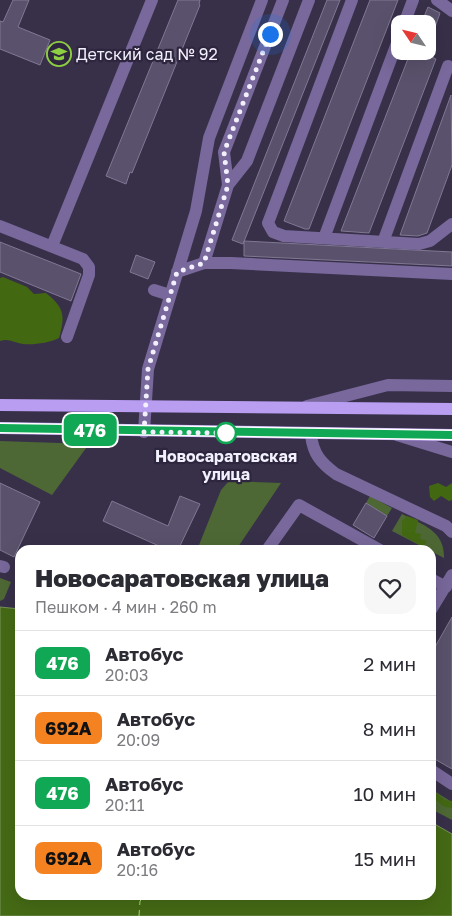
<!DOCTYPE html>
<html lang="ru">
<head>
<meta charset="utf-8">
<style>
  :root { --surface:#fff; --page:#f7f7f7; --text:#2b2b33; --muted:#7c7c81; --line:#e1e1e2 }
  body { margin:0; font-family:"Golos Text",sans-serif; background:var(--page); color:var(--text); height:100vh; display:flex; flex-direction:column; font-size:19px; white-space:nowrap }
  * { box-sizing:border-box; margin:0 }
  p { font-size:16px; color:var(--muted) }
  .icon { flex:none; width:28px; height:28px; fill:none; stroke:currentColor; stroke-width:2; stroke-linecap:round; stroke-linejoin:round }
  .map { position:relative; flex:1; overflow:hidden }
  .panel { position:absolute; left:15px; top:545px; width:421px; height:355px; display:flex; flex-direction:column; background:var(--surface); border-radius:15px; box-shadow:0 5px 20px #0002 }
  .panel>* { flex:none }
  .badge { padding:0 10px; border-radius:8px; font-size:18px; line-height:32px }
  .needle { width:32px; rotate:305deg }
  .tools { position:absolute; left:391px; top:15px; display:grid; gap:10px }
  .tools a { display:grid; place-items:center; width:45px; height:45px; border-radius:10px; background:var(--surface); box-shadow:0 5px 20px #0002; font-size:25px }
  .you { position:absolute; width:25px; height:25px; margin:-12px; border:4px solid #fff; border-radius:50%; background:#1a73e8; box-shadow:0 0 0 8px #1a73e833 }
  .map>.badge { position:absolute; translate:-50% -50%; box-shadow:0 0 0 2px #fff }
  .round { display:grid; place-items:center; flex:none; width:52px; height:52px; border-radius:15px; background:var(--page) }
  .head { display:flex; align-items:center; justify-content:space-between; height:85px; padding:0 20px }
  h1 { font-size:24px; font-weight:800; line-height:38px }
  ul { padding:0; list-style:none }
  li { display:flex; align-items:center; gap:15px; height:65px; padding:0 20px; border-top:1px solid var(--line) }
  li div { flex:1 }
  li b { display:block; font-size:19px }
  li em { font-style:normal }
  li .badge { min-width:55px; font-weight:700; text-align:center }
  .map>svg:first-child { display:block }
</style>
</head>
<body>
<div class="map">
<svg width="452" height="916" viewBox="0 0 452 916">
  <rect width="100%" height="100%" fill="#383049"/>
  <path fill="#4e6835" d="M0,441l89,3 -37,51 -52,-27z
    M229,481l52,2 -45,67h-39l24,-60z
    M370,496l22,12 -5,8 -21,-13z
    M402,514c21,11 43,17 42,44l-52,-27z
    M0,578l11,4 -7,17 -4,2z
    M431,789l21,13v18l-21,-11z"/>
  <path fill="#436812" d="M3,277l24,10 7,7 12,-1c19,15 19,23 13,45 -10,5 -25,7 -36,6 -9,-1 -14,-6 -23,-3v-63z
    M438,483l8,4 6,-4v17l-3,1 -8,-5 -7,5 -4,-4 -1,-11z
    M407,516l11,4 -3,13 6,1 -1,5 7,2 -3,6 -22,-12v-14z
    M431,789l14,11 7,1v7l-7,-1 -14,-10z"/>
  <path fill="#456a15" stroke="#79925b" d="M0,607l20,2v286h411v-73l21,12v82h-452z"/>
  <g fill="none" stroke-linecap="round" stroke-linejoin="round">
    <path stroke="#a5da6f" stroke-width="1" stroke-dasharray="6 5" stroke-linecap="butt" d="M139,916l1,-15 6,-6"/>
  </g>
  <path fill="#5a526c" stroke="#807894" d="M13,0h16l-11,27 32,13 -10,25 -40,-16v-28l3,1z
    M178,0h22l-1,4 1,1 -68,168 -2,-1 -4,12 -20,-8z
    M327,0h13l-97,244 -11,-4z
    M370,0h28l-89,229h-4l-21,-8z
    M428,7l12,6 -11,31 -1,-20h-7z
    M411,51h15l-1,3 11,5 -67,174 -28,-2z
    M451,95l1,70 -25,68 -9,3 -18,-1z
    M244,241l208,11v14l-208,-10z
    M0,242l81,32 -10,27 -71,-29z
    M136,255l19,7 -7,17 -18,-7z
    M0,483l40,19 -26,55 -14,-7z
    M180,496l20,8 -22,46h-10l-65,-29 9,-20 56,25z
    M366,503l21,13 -13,22 -21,-13z
    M452,617v152l-21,-12v-103z"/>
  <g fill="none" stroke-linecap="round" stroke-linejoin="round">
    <path stroke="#78689b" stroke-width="12" d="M352,0l-84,223 5,9 11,4 135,8 11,-3 22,-17
      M437,0l15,11
      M404,24l9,-24
      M228,185l-4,-33 59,-152
      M0,226l83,33 6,8v8l-22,62
      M324,238l76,-203
      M383,242l65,-176
      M52,246l100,-246
      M204,263l24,-78 19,-24 62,-161
      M177,272l27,-9h27l221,11
      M154,290l16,5
      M307,406l81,-21 64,1
      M144,432l4,-63 48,-158 13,-73 53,-138
      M311,435c2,19 10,28 25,39l110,52 6,6
      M397,435l55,17
      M267,550l32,-45 81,45
      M0,566l4,1
      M431,579l15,8
      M431,610l21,-35
      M431,770l21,14"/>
    <path stroke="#b89df1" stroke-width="12" d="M0,405l452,4
      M0,428l452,7"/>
  </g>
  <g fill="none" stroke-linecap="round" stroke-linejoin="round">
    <defs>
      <path id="line" d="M0,428l452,7"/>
    </defs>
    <use href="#line" stroke="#fff" stroke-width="11"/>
    <use href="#line" stroke="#10a855" stroke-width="8"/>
    <path stroke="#f3f0fd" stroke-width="5" stroke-dasharray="0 9" d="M226,433h4l-86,-1 4,-63 29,-97 27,-9 24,-78 -4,-33 46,-118"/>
  </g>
  <defs>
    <symbol id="school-ring" viewBox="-11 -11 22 22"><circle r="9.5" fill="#2e263e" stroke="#8ece43" stroke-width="1.5"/><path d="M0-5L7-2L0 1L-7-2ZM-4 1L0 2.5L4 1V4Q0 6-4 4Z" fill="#8ece43"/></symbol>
  </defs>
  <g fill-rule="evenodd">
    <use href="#school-ring" x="45" y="40" width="28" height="28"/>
  </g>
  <circle fill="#fff" stroke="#10a855" stroke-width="2.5" cx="226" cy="433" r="10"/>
  <g text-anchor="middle" stroke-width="4.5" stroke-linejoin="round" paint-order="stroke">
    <g font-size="16" fill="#f3f0fd" stroke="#2e263e" text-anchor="start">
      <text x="76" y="60">Детский сад № 92</text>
    </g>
    <g font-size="16" font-weight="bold" fill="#f3f0fd" stroke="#2e263e">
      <text x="226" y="462">Новосаратовская<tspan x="226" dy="18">улица</tspan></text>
    </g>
  </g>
</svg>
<div class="tools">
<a><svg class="needle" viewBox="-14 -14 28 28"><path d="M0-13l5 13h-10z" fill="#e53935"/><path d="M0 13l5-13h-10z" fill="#7c7c81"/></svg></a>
</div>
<div class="you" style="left:270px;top:34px"></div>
<b class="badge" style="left:90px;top:430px;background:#10a855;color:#fff">476</b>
<section class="panel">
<div class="head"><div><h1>Новосаратовская улица</h1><p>Пешком · 4 мин · 260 m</p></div><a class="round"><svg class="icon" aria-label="heart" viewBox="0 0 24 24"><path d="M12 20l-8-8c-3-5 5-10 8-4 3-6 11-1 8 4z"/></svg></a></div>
<ul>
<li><span class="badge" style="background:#10a855;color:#fff">476</span><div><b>Автобус</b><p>20:03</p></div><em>2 мин</em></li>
<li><span class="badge" style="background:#f58220;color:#111">692А</span><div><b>Автобус</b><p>20:09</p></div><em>8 мин</em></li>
<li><span class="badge" style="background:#10a855;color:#fff">476</span><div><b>Автобус</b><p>20:11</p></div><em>10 мин</em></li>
<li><span class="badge" style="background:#f58220;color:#111">692А</span><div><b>Автобус</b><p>20:16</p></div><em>15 мин</em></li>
</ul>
</section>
</div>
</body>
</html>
